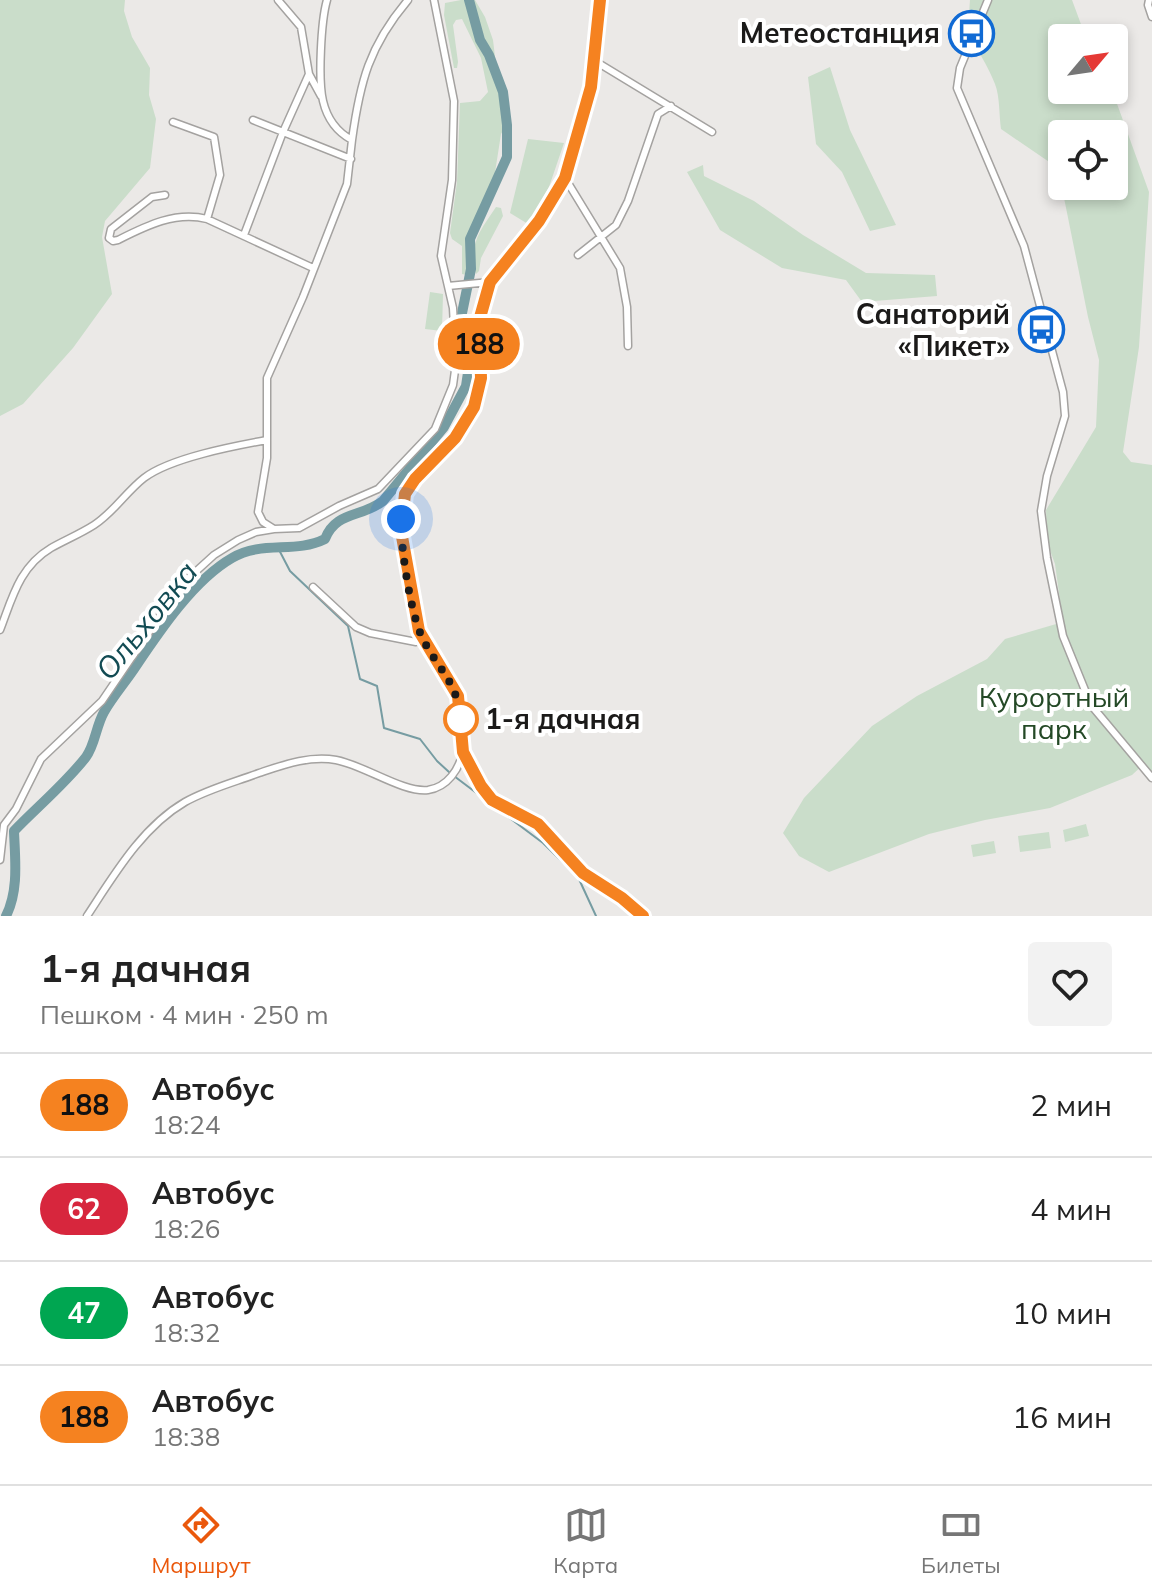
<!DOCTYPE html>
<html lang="ru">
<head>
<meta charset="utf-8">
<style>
  :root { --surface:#fff; --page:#f2f2f2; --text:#222; --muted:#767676; --line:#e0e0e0; --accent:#ea580c }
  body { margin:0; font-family:Mulish,sans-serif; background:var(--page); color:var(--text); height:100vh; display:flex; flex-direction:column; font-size:30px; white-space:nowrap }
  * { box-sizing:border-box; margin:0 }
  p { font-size:26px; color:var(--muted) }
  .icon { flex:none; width:44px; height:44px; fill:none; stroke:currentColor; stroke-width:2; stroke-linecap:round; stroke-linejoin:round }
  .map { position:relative; height:916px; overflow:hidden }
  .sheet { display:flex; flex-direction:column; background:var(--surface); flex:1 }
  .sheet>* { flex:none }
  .badge { padding:0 16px; border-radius:26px; font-size:28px; line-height:52px }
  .needle { width:52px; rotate:61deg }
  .fabs { position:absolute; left:1048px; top:24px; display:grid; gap:16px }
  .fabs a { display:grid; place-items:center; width:80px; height:80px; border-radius:8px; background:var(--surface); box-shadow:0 4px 12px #0003; font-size:40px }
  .you { position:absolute; width:40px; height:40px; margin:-20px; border:6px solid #fff; border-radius:50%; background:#1a73e8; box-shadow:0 0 0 12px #1a73e833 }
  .map>.badge { position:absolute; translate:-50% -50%; box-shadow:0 0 0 4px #fff }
  .round { display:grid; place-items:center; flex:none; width:84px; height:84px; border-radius:8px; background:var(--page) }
  .overview { display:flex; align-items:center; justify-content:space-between; height:136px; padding:0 40px }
  h1 { font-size:38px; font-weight:700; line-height:60px }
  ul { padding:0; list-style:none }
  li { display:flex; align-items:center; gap:24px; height:104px; padding:0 40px; border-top:2px solid var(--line) }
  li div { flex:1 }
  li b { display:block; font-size:30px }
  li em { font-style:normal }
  li .badge { min-width:88px; font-weight:700; text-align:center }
  .menu { display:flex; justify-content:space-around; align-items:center; height:112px; border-top:2px solid var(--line); background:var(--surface); font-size:22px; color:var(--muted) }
  .menu a { display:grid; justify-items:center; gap:4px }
  .menu .selected { color:var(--accent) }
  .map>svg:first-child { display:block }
</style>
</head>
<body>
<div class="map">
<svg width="1152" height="916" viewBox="0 0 1152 916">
  <rect width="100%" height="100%" fill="#ebe9e7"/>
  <path fill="#caddca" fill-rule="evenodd" d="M0,0h125l-1,11 8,26 18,31 -1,27 7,24 -6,49 -45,53 -3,16 10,57 -39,54 -50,56 -23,12z
    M461,0h14l10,17 8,23 3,25 -3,8 7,21 5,33 -4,7 -7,45 -26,55 -1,41 -5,-1v-28l-10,-7 -2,-6 7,-51 3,-79 20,-2 8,-9 -7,-34 -19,-39 -6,1 -3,5 5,37 -1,6h-3l-10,-53 1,-12z
    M970,0h102l10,27 -7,11h-13v52h50l37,102 -10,155 -16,105 8,10 21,3v308l-8,-9 -12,11 -82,33 -65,12 -56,14 -100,38 -30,-16 -16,-23 21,-35 68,-72 45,-30 70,-37 18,-20 58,-17 -8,-58 -8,-22 -1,-32 50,-83 3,-67 -11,-43 -30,-149 -57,-39c-2,-14 -1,-32 -6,-45 -15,-38 -29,-38 -25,-84zM1062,134h52v52h-52z
    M830,67l20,63 46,95 -26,6 -28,-59 -26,-28 -8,-67z
    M528,139l36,4 -15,44 -21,37 -18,-11z
    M703,165l1,11 50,25 49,34 63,38 69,2 2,21 -75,6 -16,-22 -64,-12 -62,-38 -33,-58z
    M496,207l5,1 2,8 -22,42 -2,13 -3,3c-8,-30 4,-43 20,-67z
    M430,292l13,2 -1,37 -17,-2z
    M1086,824l3,12 -24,6 -2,-12z
    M1049,832l2,16 -31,4 -2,-16z
    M994,841l2,12 -23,4 -2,-12z"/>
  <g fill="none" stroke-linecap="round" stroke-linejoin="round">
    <path stroke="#769ca2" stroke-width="2" d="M277,546l13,25 58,55 12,53 17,7 7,42 36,11 17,22 12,11
      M454,776l89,67 35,34 18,39"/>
    <path stroke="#769ca2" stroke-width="10" d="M6,916c13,-26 9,-57 8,-85 23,-24 51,-47 72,-74 9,-12 10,-31 18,-45 8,-14 19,-27 28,-40 25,-37 60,-91 100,-114 30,-18 63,-4 93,-19 11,-28 36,-21 58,-38l61,-74 22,-41 3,-20 -8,-48 10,-49 -1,-30 37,-82v-32l-4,-33 -14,-37 -9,-15 -11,-40"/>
    <defs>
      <path id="minor" d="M278,0l23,27 8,47 12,22
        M327,0c-6,21 -9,80 -4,101 4,17 14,31 29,39l-5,44 -44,113 -36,81v80l-9,54 5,10 11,7 25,-1 40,-22 39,-17 57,-60 18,-44 3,-22 -3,-55 -12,-52 11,-76 2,-79 -20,-101
        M600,0l-9,87 -26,91 -26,43 -49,61 -11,39 2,57 -7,29 -19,31 -40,41 -10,15 -4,37 18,100 39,65 5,56 18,34 11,14 46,24 45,49 39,25 21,18
        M988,0l-28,68 -3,20 67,158 39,146 2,24 -18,60 -6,35 6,47 16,78 28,69 61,73
        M1149,0l-1,5 4,12
        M595,61l117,71
        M253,120l98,39
        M173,122l41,15 6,38 -13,44
        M352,140c8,-58 17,-94 56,-140
        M565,178l55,90 7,39 1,39
        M165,195l-13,2 -41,32 -2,9 4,3 5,-1c28,-14 57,-29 89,-21l106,49
        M244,235l39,-103 26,-58
        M578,255l38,-30 12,-24 30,-87 13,-8
        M448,286l42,-4
        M313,587l43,40 14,6 46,9 8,-2
        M0,630c12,-31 19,-63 51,-82 14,-8 29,-14 43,-23 20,-13 32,-33 50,-47 26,-20 90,-32 123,-38
        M0,860l4,-35 12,-16 25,-50 61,-58 79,-116 33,-30 24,-15 18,-8 18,-3
        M87,916c27,-41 55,-89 98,-114 23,-13 50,-20 74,-29 24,-8 51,-18 77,-13 28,5 67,33 92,30 20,-3 31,-21 35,-38"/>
    </defs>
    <use href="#minor" stroke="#a4a2a0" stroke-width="9"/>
    <use href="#minor" stroke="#fff" stroke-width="6"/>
  </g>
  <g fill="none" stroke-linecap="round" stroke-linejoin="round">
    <defs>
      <path id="line" d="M600,0l-9,87 -26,91 -26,43 -49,61 -11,39 2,57 -7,29 -19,31 -40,41 -10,15 -4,37 18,100 39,65 5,56 18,34 11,14 46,24 45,49 39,25 21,18"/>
    </defs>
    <use href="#line" stroke="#fff" stroke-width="18"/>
    <use href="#line" stroke="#f58220" stroke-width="12"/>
    <path stroke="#1b1a19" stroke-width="8" stroke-dasharray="0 14.4" d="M401,519c0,30 8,83 18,111 14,36 37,46 42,89"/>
  </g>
  <defs>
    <symbol id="bus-ring" viewBox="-11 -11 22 22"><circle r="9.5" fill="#fff" stroke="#106ad4" stroke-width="1.5"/><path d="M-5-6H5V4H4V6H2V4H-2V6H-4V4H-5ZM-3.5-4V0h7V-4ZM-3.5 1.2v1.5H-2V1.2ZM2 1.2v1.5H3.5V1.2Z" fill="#106ad4"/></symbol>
  </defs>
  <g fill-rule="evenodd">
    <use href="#bus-ring" x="946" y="8" width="51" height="51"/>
    <use href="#bus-ring" x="1016" y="304" width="51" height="51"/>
  </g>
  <circle fill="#fff" stroke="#f58220" stroke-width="4" cx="461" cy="719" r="16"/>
  <g text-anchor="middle" stroke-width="8" stroke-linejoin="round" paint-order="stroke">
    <g font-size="28" font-weight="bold" fill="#1b1a19" stroke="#fff" text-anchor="end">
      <text x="940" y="43">Метеостанция</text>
      <text x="1010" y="324">Санаторий<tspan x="1010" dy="32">«Пикет»</tspan></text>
    </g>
    <g font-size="28" fill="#244926" stroke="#fff">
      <text x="1054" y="707">Курортный<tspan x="1054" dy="32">парк</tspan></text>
    </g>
    <g font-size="28" font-weight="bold" fill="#1b1a19" stroke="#fff" text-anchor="start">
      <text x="485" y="729">1-я дачная</text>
    </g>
    <g font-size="30" font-style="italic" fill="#124b53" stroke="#fff">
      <text transform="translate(147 621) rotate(-51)" y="10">Ольховка</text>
    </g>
  </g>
</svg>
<div class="fabs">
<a><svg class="needle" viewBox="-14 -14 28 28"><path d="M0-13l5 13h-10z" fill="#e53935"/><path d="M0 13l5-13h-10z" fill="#767676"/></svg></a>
<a><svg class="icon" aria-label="locate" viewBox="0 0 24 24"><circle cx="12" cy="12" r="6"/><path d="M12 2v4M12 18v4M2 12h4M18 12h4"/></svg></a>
</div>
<div class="you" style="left:401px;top:519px"></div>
<b class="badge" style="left:479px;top:344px;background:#f58220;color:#111">188</b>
</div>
<section class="sheet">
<div class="overview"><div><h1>1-я дачная</h1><p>Пешком · 4 мин · 250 m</p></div><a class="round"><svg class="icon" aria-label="heart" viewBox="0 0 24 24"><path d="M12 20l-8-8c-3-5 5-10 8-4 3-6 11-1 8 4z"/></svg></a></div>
<ul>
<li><span class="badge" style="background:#f58220;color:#111">188</span><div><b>Автобус</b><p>18:24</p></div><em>2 мин</em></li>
<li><span class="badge" style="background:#d7263d;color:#fff">62</span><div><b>Автобус</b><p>18:26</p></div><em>4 мин</em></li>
<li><span class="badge" style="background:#00a651;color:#fff">47</span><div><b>Автобус</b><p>18:32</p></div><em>10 мин</em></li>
<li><span class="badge" style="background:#f58220;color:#111">188</span><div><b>Автобус</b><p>18:38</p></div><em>16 мин</em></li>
</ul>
</section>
<nav class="menu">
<a class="selected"><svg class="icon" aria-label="directions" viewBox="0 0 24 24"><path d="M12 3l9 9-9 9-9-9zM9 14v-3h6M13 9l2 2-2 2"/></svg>Маршрут</a>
<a><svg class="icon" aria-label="map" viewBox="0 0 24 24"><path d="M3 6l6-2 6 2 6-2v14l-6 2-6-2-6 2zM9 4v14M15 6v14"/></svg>Карта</a>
<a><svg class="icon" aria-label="tickets" viewBox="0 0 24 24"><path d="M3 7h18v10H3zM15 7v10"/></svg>Билеты</a>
</nav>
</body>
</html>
